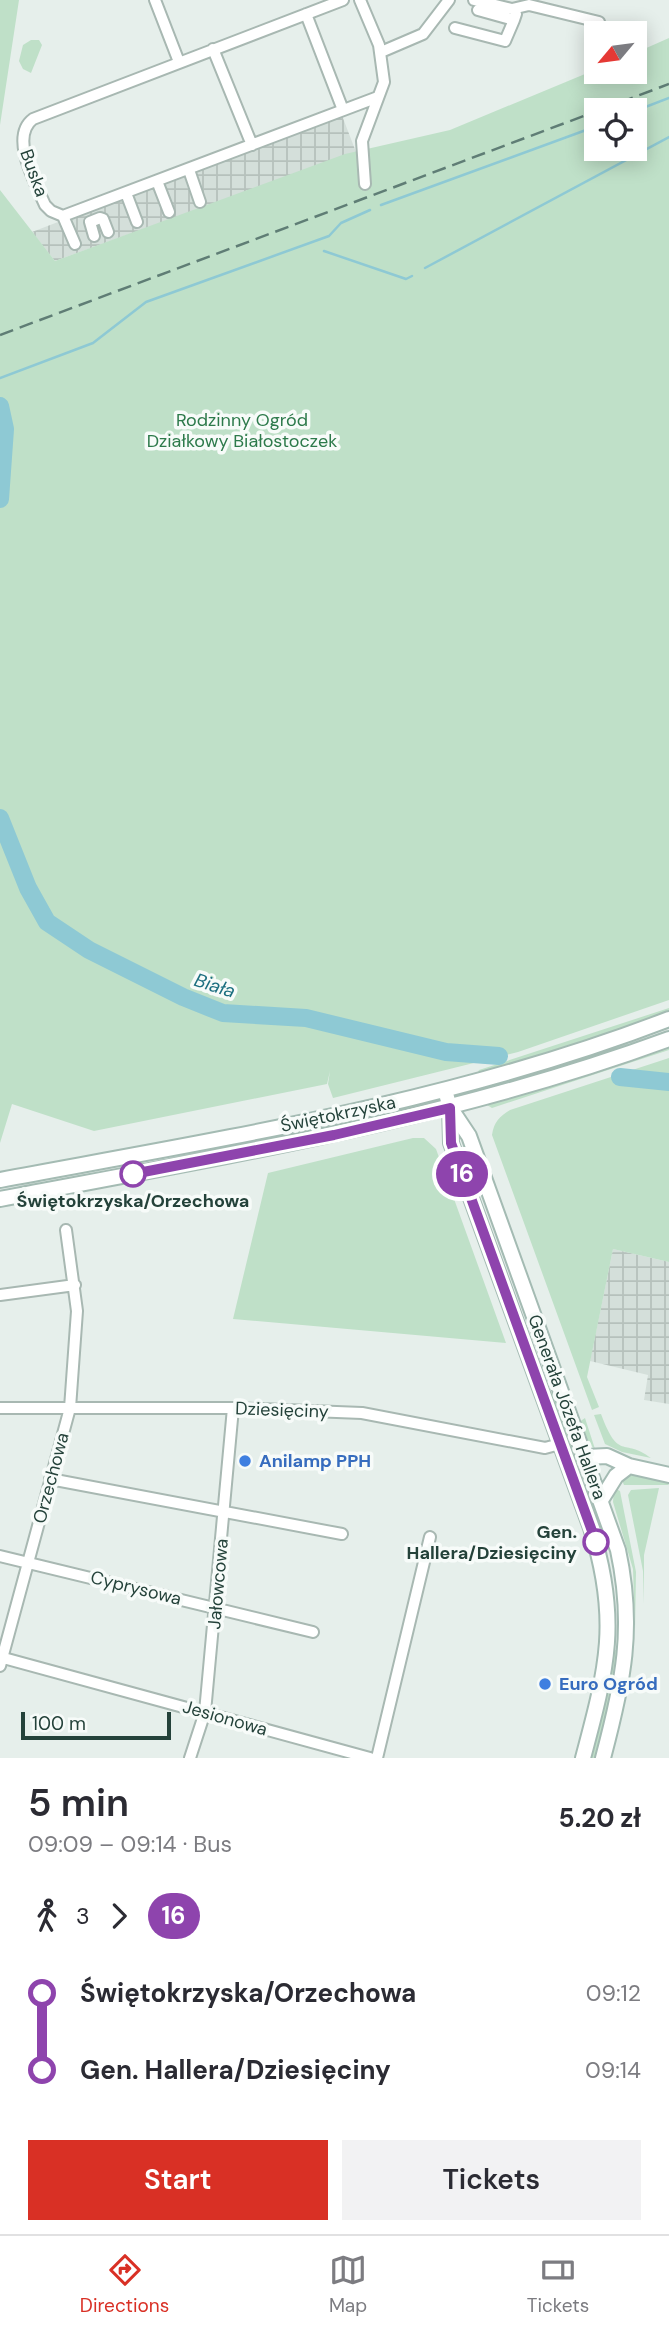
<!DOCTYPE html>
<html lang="en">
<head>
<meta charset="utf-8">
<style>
  :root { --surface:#fff; --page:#f2f2f3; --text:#2b2b33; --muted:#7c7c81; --line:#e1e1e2; --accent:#d93025 }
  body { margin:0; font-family:"DM Sans",sans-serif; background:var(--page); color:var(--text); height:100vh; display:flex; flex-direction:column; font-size:26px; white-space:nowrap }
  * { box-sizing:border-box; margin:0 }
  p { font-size:23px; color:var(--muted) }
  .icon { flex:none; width:38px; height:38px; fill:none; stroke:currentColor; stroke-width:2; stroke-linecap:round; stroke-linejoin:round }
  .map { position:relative; height:1758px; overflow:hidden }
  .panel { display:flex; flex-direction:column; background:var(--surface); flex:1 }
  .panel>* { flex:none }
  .badge { padding:0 14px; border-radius:23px; font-size:24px; line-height:46px }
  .needle { width:46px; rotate:241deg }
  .fabs { position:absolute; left:584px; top:21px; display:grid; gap:14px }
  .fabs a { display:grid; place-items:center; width:63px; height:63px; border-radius:0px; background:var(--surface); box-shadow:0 4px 18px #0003; font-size:35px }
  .scale { position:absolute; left:21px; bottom:18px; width:150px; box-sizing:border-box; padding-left:7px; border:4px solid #24423a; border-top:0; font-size:19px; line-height:24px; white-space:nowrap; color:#24423a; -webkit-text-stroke:5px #f7fbf9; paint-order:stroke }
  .map>.badge { position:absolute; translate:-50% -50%; box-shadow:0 0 0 4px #fff }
  .legs { display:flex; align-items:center; gap:10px; height:77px; padding:0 28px; font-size:23px }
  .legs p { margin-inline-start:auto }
  .headline { display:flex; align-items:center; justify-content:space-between; height:119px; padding:0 28px }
  h1 { font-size:38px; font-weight:600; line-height:52px }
  .primary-button { display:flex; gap:14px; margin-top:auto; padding:14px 28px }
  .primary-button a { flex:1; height:80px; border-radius:0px; background:var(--accent); color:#fff; font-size:28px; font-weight:600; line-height:80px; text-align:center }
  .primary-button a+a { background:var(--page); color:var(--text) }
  ul { padding:0 28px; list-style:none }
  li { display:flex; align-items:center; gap:24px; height:77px; font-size:26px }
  li i { display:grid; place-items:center; width:10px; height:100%; margin:0 9px; background:currentColor }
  li i::after { content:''; width:18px; height:18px; margin:-9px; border:5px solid; border-radius:50%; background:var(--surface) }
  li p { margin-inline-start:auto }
  li:first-child i { background:linear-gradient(#0000 50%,currentColor 0) }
  li:last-child i { background:linear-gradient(currentColor 50%,#0000 0) }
  .dock { display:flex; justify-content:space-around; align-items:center; height:98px; border-top:2px solid var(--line); background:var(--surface); font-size:19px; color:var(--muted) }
  .dock a { display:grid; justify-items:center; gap:4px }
  .dock .active { color:var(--accent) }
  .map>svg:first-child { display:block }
</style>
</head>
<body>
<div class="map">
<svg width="669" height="1758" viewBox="0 0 669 1758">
  <defs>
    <pattern id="industrial-grid" width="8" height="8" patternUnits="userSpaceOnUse" patternTransform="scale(1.75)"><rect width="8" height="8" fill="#d4dfda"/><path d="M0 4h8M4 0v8" fill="none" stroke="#b6c1bc"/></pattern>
  </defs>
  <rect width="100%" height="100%" fill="#e6efeb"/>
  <path fill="url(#industrial-grid)" d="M341,113l15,39 -301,109 -23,-29z
    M613,1249l56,13v142l-25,-4 4,-25 -58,-14z"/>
  <path fill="#bfe0c8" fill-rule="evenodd" d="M0,0h19l-19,125z
    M669,38v962l-151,52 -185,46 -5,-14 2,-13 -3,13 -233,47 -82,-27 -12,39v-953l55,71 290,-107 105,-24 147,-61v3h38v-19zM597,110h38v39h-38z
    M31,40h8l3,5 -11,28 -8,-4 -4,-8 4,-16z
    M669,1008v4l-26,10 -166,52 2,-4z
    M669,1046v4l-177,58 -5,-3z
    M669,1058v204l-56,-13 -26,128 12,30 -7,3 -100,-275c2,-13 7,-18 18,-25z
    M413,1138h11l12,11 70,194 -273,-24 35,-146z
    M553,1392l26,64 -6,5 -24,-68z
    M601,1414c18,48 22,23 50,44l-29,-6 -17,-8 -11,-29z
    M585,1418l10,31 -8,-7 -8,-20z
    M631,1474l33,5 5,6h-45l-3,-7z
    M614,1488l6,3 16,81 -1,58 -2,-61 -20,-67z
    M659,1488l-15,67v49l-1,-33 -15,-76 3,-5z
    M621,1649l-25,109h-6l25,-108z"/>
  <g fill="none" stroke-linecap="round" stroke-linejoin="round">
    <path stroke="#8ec9d4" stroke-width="2.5" d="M635,111l34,-13
      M381,205l216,-79
      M324,251l82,28 6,-3
      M425,268l244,-131
      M0,378l93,-35 53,-41 183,-66 12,-13 29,-13"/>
    <path stroke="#8ec9d4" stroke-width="18" d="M0,406l5,23 -5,70
      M0,818l28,70 19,34 42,28 94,47 40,16 83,5 140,34 53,4
      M620,1077l49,5"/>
    <defs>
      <path id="street" d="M155,0l24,62
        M343,0l-310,119c-24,18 3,65 12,86l6,6 12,5 315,-119
        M360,0l19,45 5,37 -22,59 3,43
        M474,0l38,9 17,-4 70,17
        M478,10l36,10 2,-6
        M306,14l37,96
        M455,28l50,13 9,-21
        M213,49l39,96
        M381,52l42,-18 26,-34
        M189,170l11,32
        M157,181l12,31
        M126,193l11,29
        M63,216l12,28
        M94,236l-4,-14 10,-4 3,1 5,13
        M0,1295l75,-10
        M0,1408h233l129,5 183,35 15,-4
        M50,1479l292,55
        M0,1556l313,76
        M0,1657l370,101
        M0,1666l70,-258 7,-97 -11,-81
        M190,1758l15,-46 28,-304
        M377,1758l53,-221"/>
      <path id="secondary" d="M445,1090l5,18 1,35 140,385c29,92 16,140 -8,230
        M451,1109l18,27 149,414c17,78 5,133 -15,208
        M0,1180c225,-42 454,-78 669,-161
        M0,1199c226,-43 452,-80 669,-160
        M586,1457l21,-1 22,10 40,9
        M601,1500l15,-24 13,-10"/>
    </defs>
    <use href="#street" stroke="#a8b8b2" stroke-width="14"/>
    <use href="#secondary" stroke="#a4bbb3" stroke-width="18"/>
    <use href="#street" stroke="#fff" stroke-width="10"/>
    <use href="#secondary" stroke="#fff" stroke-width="14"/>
    <path stroke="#5f7d75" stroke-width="2.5" stroke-dasharray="14 7" stroke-linecap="butt" d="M600,110l69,-26
      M0,335l597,-224"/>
  </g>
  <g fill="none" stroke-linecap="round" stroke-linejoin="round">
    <defs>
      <path id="line-1" d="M133,1174l201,-39 116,-27 1,35 145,399"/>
    </defs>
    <use href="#line-1" stroke="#fff" stroke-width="16"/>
    <use href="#line-1" stroke="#8e44ad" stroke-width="10"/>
  </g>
  <g fill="#fff" stroke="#8e44ad" stroke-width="3.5">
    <circle cx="133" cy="1174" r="12"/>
    <circle cx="596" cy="1542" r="12"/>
  </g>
  <g fill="#3f7fe0" stroke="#f7fbf9" stroke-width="2.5">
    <circle cx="245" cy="1461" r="7"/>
    <circle cx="545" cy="1684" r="7"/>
  </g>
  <g text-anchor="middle" stroke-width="7" stroke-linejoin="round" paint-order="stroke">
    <g font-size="18" fill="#24423a" stroke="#f7fbf9">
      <text transform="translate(34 173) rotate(70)" y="6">Buska</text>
      <text transform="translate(338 1114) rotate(-12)" y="6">Świętokrzyska</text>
      <text transform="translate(567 1407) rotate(70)" y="6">Generała Józefa Hallera</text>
      <text transform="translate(282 1410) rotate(2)" y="6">Dziesięciny</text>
      <text transform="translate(51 1478) rotate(-75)" y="6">Orzechowa</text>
      <text transform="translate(218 1584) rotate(-85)" y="6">Jałowcowa</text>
      <text transform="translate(136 1588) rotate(14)" y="6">Cyprysowa</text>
      <text transform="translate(225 1718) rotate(16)" y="6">Jesionowa</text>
    </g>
    <g font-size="18" fill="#2d7a4b" stroke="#f7fbf9">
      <text x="242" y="426">Rodzinny Ogród<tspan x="242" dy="21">Działkowy Białostoczek</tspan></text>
    </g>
    <g font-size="18" font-weight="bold" fill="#24423a" stroke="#f7fbf9">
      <text x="133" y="1207">Świętokrzyska/Orzechowa</text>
      <text x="577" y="1538" text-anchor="end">Gen.<tspan x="577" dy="21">Hallera/Dziesięciny</tspan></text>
    </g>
    <g font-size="18" font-weight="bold" fill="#366cbe" stroke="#f7fbf9" text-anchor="start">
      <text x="259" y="1467">Anilamp PPH</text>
      <text x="559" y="1690">Euro Ogród</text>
    </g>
    <g font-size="19" font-style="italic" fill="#1c6f80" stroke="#f7fbf9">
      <text transform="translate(215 985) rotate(18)" y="7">Biała</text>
    </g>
  </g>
</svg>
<div class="fabs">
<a><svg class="needle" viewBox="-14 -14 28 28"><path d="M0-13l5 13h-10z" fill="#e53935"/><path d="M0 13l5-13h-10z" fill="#7c7c81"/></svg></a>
<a><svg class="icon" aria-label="locate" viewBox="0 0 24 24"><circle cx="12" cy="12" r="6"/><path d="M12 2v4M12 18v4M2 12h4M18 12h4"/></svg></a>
</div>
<div class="scale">100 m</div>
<b class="badge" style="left:462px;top:1174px;background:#8e44ad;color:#fff">16</b>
</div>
<section class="panel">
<div class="headline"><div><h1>5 min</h1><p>09:09 – 09:14 · Bus</p></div><b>5.20 zł</b></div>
<div class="legs"><svg class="icon" aria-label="walk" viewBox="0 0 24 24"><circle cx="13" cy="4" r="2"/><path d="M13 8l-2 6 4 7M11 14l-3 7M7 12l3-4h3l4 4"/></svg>3<svg class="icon" aria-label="forward" viewBox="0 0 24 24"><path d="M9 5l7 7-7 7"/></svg><b class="badge" style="background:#8e44ad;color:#fff">16</b></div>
<ul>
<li><i style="color:#8e44ad"></i><b>Świętokrzyska/Orzechowa</b><p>09:12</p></li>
<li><i style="color:#8e44ad"></i><b>Gen. Hallera/Dziesięciny</b><p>09:14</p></li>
</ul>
<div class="primary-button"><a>Start</a><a>Tickets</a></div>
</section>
<nav class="dock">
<a class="active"><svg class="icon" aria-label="directions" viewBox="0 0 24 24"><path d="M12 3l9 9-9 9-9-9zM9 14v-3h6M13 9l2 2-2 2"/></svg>Directions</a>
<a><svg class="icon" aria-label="map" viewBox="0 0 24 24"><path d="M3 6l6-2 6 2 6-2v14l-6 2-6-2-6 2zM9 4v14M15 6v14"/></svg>Map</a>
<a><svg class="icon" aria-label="tickets" viewBox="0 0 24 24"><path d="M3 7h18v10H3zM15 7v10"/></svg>Tickets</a>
</nav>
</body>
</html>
